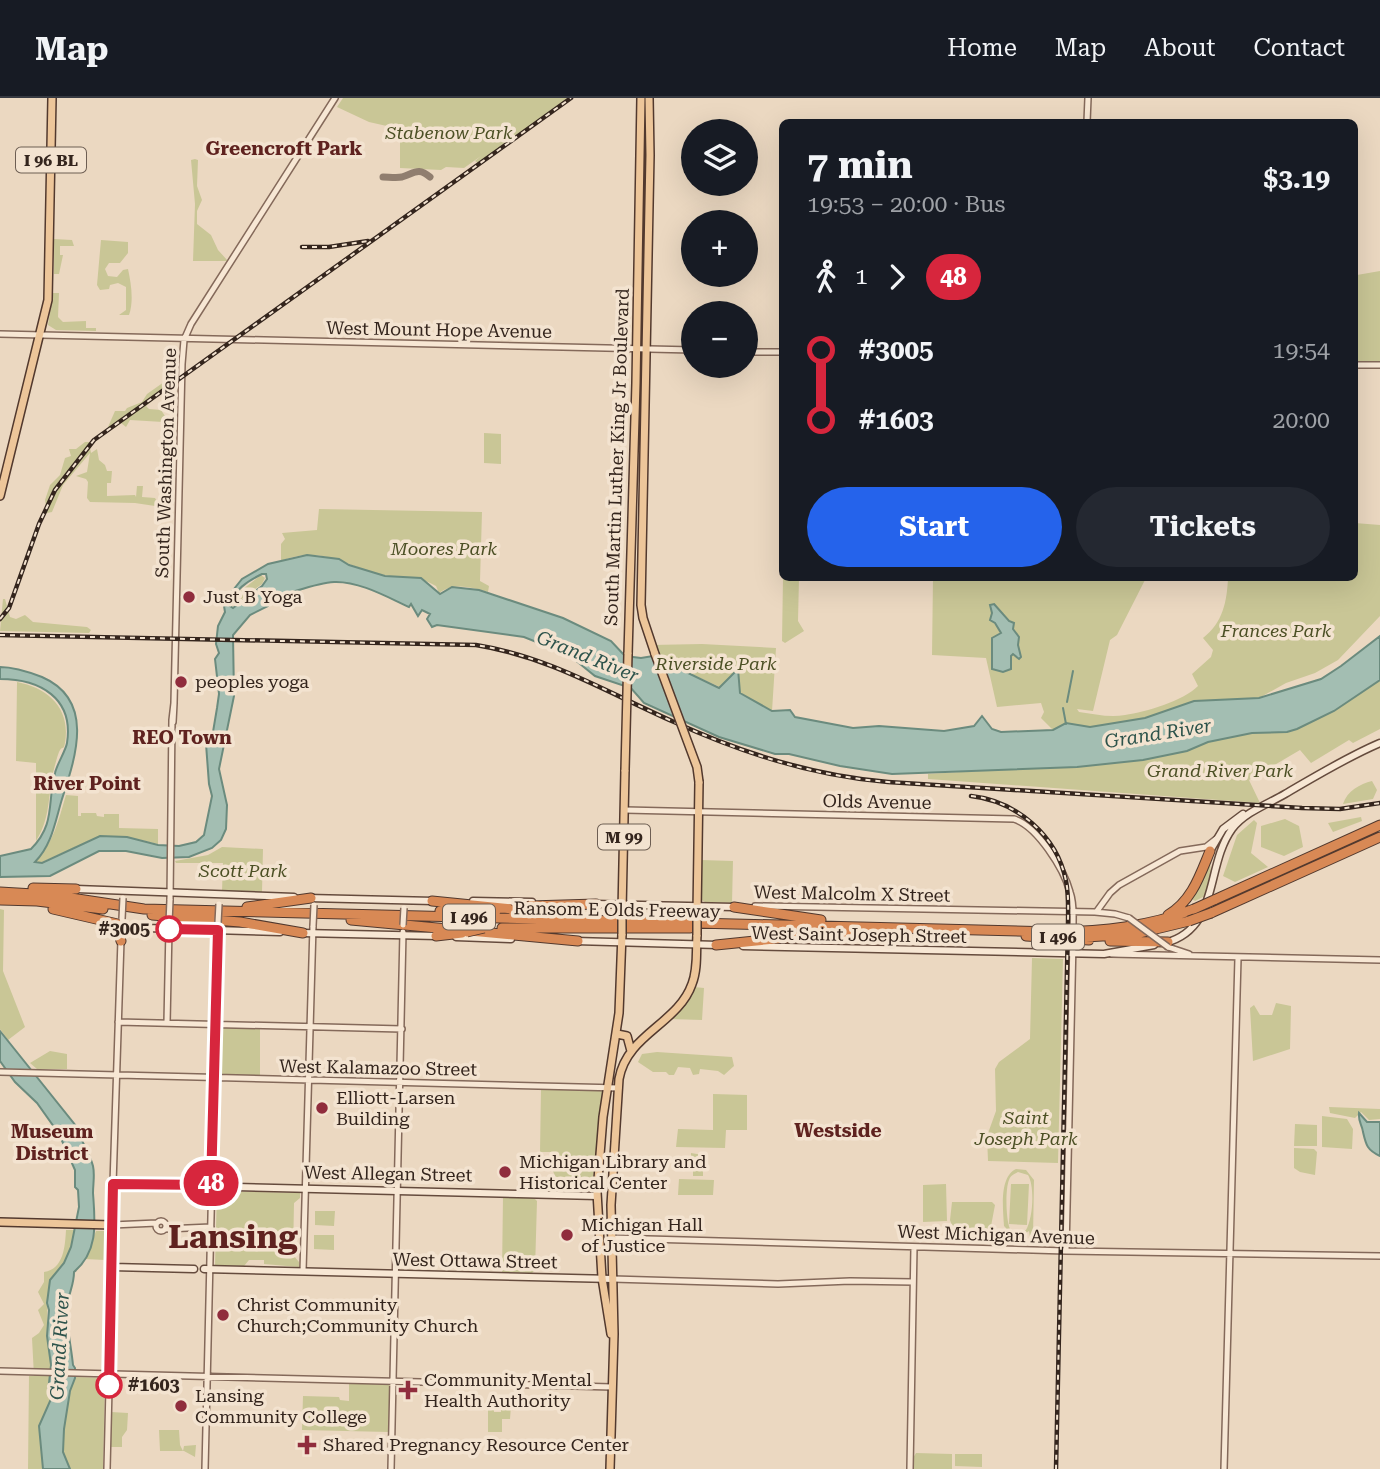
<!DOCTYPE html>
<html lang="en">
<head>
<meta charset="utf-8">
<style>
  :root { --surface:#171b24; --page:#242831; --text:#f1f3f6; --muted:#9ea1a6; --line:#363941; --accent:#2563eb }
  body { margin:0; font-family:"Roboto Serif",serif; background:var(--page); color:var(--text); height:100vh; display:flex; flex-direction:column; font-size:26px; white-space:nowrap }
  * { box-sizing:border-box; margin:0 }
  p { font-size:23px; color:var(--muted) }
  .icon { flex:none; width:38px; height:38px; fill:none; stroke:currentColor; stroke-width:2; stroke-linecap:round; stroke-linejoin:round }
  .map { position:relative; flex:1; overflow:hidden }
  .drawer { position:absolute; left:779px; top:21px; width:579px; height:462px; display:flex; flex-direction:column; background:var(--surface); border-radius:10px; box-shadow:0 7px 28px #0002 }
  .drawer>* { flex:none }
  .badge { padding:0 14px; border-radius:23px; font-size:24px; line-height:46px }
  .fabs { position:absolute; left:681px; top:21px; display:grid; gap:14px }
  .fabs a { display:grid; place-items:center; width:77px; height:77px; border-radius:50%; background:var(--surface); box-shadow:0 7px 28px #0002; font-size:35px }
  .map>.badge { position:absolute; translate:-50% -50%; box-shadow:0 0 0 4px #fff }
  .legs { display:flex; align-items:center; gap:10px; height:77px; padding:0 28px; font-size:23px }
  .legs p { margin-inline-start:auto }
  .head { display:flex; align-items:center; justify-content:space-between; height:119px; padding:0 28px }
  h1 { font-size:38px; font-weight:700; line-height:52px }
  .primary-button { display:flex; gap:14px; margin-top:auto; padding:14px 28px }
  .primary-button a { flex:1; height:80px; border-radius:42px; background:var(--accent); color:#fff; font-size:28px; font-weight:700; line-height:80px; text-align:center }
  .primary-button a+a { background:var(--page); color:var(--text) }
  ul { padding:0 28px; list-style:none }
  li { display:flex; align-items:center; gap:24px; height:70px; font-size:26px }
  li i { display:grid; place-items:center; width:10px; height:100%; margin:0 9px; background:currentColor }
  li i::after { content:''; width:18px; height:18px; margin:-9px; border:5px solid; border-radius:50%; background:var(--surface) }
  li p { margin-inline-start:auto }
  li:first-child i { background:linear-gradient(#0000 50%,currentColor 0) }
  li:last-child i { background:linear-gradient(currentColor 50%,#0000 0) }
  header { display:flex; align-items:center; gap:42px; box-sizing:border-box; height:98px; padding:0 35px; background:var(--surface); border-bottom:2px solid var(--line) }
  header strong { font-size:33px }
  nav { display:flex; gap:38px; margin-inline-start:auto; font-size:24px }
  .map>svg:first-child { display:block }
</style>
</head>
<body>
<header>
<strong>Map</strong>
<nav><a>Home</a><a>Map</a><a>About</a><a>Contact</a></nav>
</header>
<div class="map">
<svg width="1380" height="1371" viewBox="0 0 1380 1371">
  <rect width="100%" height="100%" fill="#ebd8c1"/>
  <path fill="#c9c696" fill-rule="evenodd" d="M343,0h225l-90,65 -3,-2 6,-5 -17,12 -18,-1 -5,3 -41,-2v-39l-31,-7 -32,-15z
    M195,61l3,1 -1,26 5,14 -5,11v13l14,11 7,15 10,11h-35l2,-57 -4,-44z
    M54,141l18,1 2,6h-14v9h3l-4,19h-5z
    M101,142l27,2v11l-8,10h-11l-4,6 3,7 9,1 6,-7 5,-1c3,14 6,32 1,46h-10l7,-5v-23l-8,-4 -8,2 -1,4 -9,1 -3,-5z
    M1380,173v92h-25l2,-88z
    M53,195h6l-1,24 5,5 23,-1v7h10v3l-40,-1 -8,-5z
    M164,284h5l1,4 -24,20 3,3 12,1 4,6 -2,6 -33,-2 -4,7 -5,-4 -6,5 -7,-1 7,-16h10l2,-3 15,-6 5,-8z
    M484,335l17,1v30l-17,-1z
    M85,344h4l2,11 6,-4 2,11 6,5 2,6h5l-1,12h-4v13l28,-1 1,2 1,-11h6l-1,11 13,1 8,13 8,2 -4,8 -9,-8 -3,-7 -20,-3 -45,-1 -3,-4 1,-16 -2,-3 -10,-3 11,-4 3,-19 -27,32 -11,27 -5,1 -2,-13 5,-15 10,-10 5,-17 6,-2 -2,-7h7z
    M319,411l163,3 -2,69 9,5 -1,6c-17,-5 -35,-10 -49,1l-3,-7c-21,-12 -30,-6 -52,-11 -37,-8 -63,-31 -103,-14v-17l4,-5 -3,-6 35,-3z
    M1355,425l25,2v91l-42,44 -23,13 -29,10 -27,15 -65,3 -49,17 -55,9 -24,-4 -13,7 -12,-12 3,-6 -3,-9 -44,4 -11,-49 -54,-3 1,-77h213l-29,57 -7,5 -17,71 -16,-2 2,3c15,2 31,6 46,3 21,-3 58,-14 73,-29l-6,-12 19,-17 2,-7 -10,-12c20,-15 24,-37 25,-60h126z
    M261,477l4,3 -3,6 -30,22 2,-10z
    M783,480h16l-1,43 6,10 -19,12 -3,-2z
    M3,501h2l5,18 6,2 9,-4 8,7 54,5 4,3 -2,3 -89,-2z
    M702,546l74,4 -4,63 -32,-18 -3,-22 -17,16 -64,-29 -5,-13z
    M1380,582v49l-27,14 -4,-3 -38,23 -11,-13 -51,30 11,23 -332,-24v-5l82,-5 67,-2 66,-7 44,-9 21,-9 44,-9 36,-1 46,-21z
    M17,584c31,6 54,26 48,61 -2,9 -2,1 -6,9 -2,5 -6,20 -7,26 -4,24 -3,42 -16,63v-78l-20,-2z
    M1372,683l5,9 -4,9 -30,5c4,-13 17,-20 29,-23z
    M66,697l12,1v20h3v-3h15l1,3 7,1v-3h15v14l39,1v15l-31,-7 -27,-1 -58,26h-8c19,-16 25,-44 32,-67z
    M1361,719l1,4 -29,11 -5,-9z
    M1285,721l14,7 4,21 -19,9 -23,-9v-21z
    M1254,722l3,3 -6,30 17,14 -33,15 -12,-6 14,-41z
    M222,749l41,2 -1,43 -40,-1 1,-28h-47l-1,-2 33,-6z
    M701,762l32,1 -1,42 -27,-1 -5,-3z
    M1210,766l1,8 -6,24 -10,5 -3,-2z
    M0,811l4,1 -1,61 22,56 -17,13 -8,-11z
    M1032,860l31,1 -5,204 -70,-2 -1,-25 9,-25 -1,-42 4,-7 31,-23z
    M694,889l10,1 -2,32 -33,-1 12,-10z
    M1276,905l15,3 -1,43 -37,12 -3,-53 4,-3 6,10h12z
    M219,929l41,1v49l-43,-2z
    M50,953l17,3v15h-30l-7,-6z
    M657,954l75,5 2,9 -10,9 -6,-4 -18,-2 -1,5 -6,1 -3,-7 -12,-1 -4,8h-5l-3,-3h-13l-15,-10 4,-8z
    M541,991l63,1 -11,88 -22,-1 -6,6 -7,-1 -7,-15 1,-15h-12z
    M713,996l34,1v35h-21l-1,18 -49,-1 2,-18 35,1z
    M1329,1009l51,2v10l-11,1 -8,-8 -6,6 -25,-5z
    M1322,1018l25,3 6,10 -1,20 -30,-2z
    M1295,1026l22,1v21h-23z
    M1294,1050l20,1 3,3 -2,23 -15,-3 -6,-4z
    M691,1055l12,2v21h-10v-11h4l-6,-7z
    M1016,1071l10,1 8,10 -1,57h-3l-1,-6 -7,5 -9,-1 -9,-9c-1,-17 -5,-49 12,-57zM1018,1074l10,3c7,12 5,43 -2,55l-7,3 -9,-4c-4,-9 -5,-39 -1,-49 2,-5 4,-5 9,-8z
    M679,1081l35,1 -1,15h-35z
    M946,1086l1,37 -24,1v-37z
    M1011,1086h18l-2,41 -18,-1z
    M217,1093l83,2v5l-6,5 -1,52 6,7v5l-35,-3v-4h-15l-5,6 -29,-1z
    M503,1099l31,1 3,3 -2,69 -3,3 -30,-1z
    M952,1104h40l3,3 -7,37h-20l-13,-8 -5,-14z
    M315,1113h20l-1,15 -19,-1z
    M66,1132h9c-3,13 -6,25 -12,36 -4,5 -12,11 -13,17 -5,26 -2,52 1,79 1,13 -5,24 0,37l-12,27 4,43h-15l1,-93h5l-2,-38 7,-5 5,-8 -6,-15 6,-6 -6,-12 6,-10v-10c20,-3 21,-26 22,-42z
    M96,1133h11l-2,29 -20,-1z
    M314,1137h20v15l-20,-1z
    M75,1279l30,1 -2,91h-33l-1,-3 -21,3 15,-17c1,-25 3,-51 12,-75z
    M349,1285l42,1 -2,48 -87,-2 1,-34 36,1 1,3 9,1z
    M488,1307h6v7h7v-7l10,1 -1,13h-8v13h-14z
    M111,1314l17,1 -1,17 -5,7v10h-11z
    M159,1332h20l1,15 3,6 1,-5 12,-1 -1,12 -11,-6h-24z
    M916,1355l36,1v15h-40l1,-11z
    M955,1356h27v13l-27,-1z"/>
  <path fill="#a3beb2" stroke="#6b8b7e" stroke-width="2" fill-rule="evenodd" d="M307,457l32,4 10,6 36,11 36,2 19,16 12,-7 27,3 84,28 48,23 14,15 16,2 12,-2 66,32 19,-19 2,24 32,18 18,-1 5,7 58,11 26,-2 65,5 30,-5 8,-10 10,13 9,3 52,-2 13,-7 24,4 55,-9 49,-17 65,-3 62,-19 20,-13 39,-30v44l-46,31 -37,18 -10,3 -35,1 -44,9 -21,9 -44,9 -66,7 -185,7 -52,-8 -51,-12h-14l-56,-17 -75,-34 -13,-15 -36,-12 -26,-21 -45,-18 -87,-12 -5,2 -5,-8 3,-5 -8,-4 -4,6 -7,-12 -2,3c-22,-10 -50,-26 -75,-25 -19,1 -41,11 -60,15l-6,9 -18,9 -17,20 1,61 -15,73 8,36 -1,24 -5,11 -9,8 -23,9 -27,1 -36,-7h-27l-49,25 -50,1v-21l31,-7c25,-25 16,-47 24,-76 2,-9 11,-23 12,-30 7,-45 -27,-64 -67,-64v-12c14,0 29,5 42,10 53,23 34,79 20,122 -7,23 -10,46 -27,63l7,1 58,-27 27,1 31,8 21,1 17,-4 8,-7 8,-39 -3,-12 -3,-40 7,-12 4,-24 2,-14 -4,-35 4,-6 -3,-9 2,-18 7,-14 -1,-6 6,-12 12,-15 26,-15zM262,476h4l1,5 -5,7 -29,22 -3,-2c3,-16 18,-25 32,-32z
    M994,506l15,17 5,2 -1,6 6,8 -1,8 3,12 -2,2 -6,-5 -2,2v13l-8,3 -11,-3v-31l9,-5 -6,-10 -5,-3 2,-7 -2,-8z
    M0,933l76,95c4,14 13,25 17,40 2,9 0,18 0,27 2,29 6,58 -19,79 0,12 -4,18 -6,29 -3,21 3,43 5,64l2,3v10l-5,13 -6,38 -1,23 7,17h-27l-4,-43 12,-27 -3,-7 3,-27 -4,-29 2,-26 -2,-7 3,-23 14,-17 7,-16 8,-40 -1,-17 -3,-3v-17l-16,-36 -22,-31 -22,-21 -15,-21z
    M1359,1015l8,9h13v34c-13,-6 -14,-11 -17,-24 -1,-8 -5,-10 -4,-19z"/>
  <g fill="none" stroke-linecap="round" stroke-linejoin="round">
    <path stroke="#6b8b7e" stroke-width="2" d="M1067,604l6,-31
      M1063,610l3,16"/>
    <path stroke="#907e6f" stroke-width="7" d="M383,79c5,0 14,1 19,0 13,-4 16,-10 28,0"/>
    <defs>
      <path id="tertiary" d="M1087,24l1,-24
        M0,236l693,16
        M746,254h36
        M1354,267h26
        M174,605l8,-339 2,-24 7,-16 144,-226
        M625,712l389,9c23,7 50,50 56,73 4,11 3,22 3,33
        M170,802l2,-180 2,-17 -1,19
        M755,808l340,6 20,2 14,4
        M1097,813l13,-18 9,-8 61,-34 26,-4 10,-8
        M1168,849l21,7
        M1111,856l269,6
        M118,924l284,7
        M167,925l2,-95
        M0,974l619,16
        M113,1086l8,-244
        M156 1128a5 5 0 1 1 10 0a5 5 0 1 1-10 0Z
        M112,1127l45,-2
        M165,1131l46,-2
        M612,1140l454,13 314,5
        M1066,1153l7,-310
        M303,1173l10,-345
        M613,1181l165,5 72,-3 63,1
        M0,1273l612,16
        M107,1371l5,-202
        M205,1371l13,-546
        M391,1371l12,-537
        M910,1371l4,-222
        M1224,1371l14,-511"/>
      <path id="secondary" d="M1210,753l13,-22 20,-15
        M76,791l218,8
        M308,800l126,3
        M473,803l59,1
        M595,806l139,3
        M122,827l23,3 135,4
        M302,835l136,3
        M456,839l55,2
        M575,843l143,4
        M1165,845c55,-14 40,-77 67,-114 13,-17 36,-25 53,-35 31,-18 62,-37 95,-51
        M743,848l361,8 50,-9
        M194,1171l-82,-2 1,-83 484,12
        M204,1171l409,10"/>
      <path id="primary" d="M649,0l1,57 -9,450 2,13 12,36
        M0,398l48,-196 4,-202
        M628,556l8,-271 5,-285
        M622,813l3,-141
        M697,815l2,-131
        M617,936l10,2 4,15
        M0,1124l112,3
        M611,1236l-9,-56 -5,-86 6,-75 16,-104 3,-79
        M610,1371l4,-135 -3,-129 8,-126c8,-45 59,-55 73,-95 6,-15 4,-33 5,-49"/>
      <path id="motorway" d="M33,790l43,1
        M0,794l51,3 93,14 910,23c49,-1 94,-5 140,-23
        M0,802l37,1 66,8
        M1214,802l166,-75
        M432,803l131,13
        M530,808l66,-2
        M247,809l64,-9
        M734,809l87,13
        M53,811l69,16
        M440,813h56
        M1211,815l169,-76
        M152,817l88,7 63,11
        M1168,817c24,-14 32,-40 42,-64
        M351,822l227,21
        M111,826l7,7 3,10
        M502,830h188
        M436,838l26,-3
        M1026,838l63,4
        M1086,839l49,-3 54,-13
        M1110,843l58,1
        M716,847l98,-10 71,-2"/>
    </defs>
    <use href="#tertiary" stroke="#84695a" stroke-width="8"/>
    <use href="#secondary" stroke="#654b3d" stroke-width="9"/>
    <use href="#primary" stroke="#52392e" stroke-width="10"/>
    <use href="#motorway" stroke="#52392e" stroke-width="11"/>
    <use href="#tertiary" stroke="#f7e7d4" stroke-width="5"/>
    <use href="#secondary" stroke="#f7e7d4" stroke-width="6"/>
    <use href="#primary" stroke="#edc69a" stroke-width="7"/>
    <use href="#motorway" stroke="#d88955" stroke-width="9"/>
    <defs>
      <path id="rail" d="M302,149h27l39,-6
        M0,521l9,-11 30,-84 16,-34 39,-50 477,-342
        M0,537l476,10c74,12 130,47 198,77 68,31 139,54 214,60l414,26 38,1 40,-6
        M971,698c45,5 86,39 95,85 3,15 2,29 2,44l-12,544"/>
    </defs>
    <use href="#rail" stroke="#34251d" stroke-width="4.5"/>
    <use href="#rail" stroke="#f3e3d0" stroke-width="2" stroke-dasharray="5" stroke-linecap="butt"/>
    <defs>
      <path id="tertiary-bridge" d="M1129,820l39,29
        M122,821l1,-21
        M169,825l1,-23
        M218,825l1,-19
        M403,827l1,-17
        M313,828l1,-21
        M1073,843v-16"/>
      <path id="primary-bridge" d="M655,556l42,113 2,15
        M625,672l3,-116
        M622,836v-23
        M697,837v-22"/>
      <path id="motorway-bridge" d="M1194,811l20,-9
        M512,812l18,-4
        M1189,823l22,-8
        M467,834l17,-4"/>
    </defs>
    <use href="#tertiary-bridge" stroke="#84695a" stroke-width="8" stroke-linecap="butt"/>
    <use href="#primary-bridge" stroke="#52392e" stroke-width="10" stroke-linecap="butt"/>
    <use href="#motorway-bridge" stroke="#52392e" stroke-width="11" stroke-linecap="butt"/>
    <use href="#tertiary-bridge" stroke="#f7e7d4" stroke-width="5"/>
    <use href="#primary-bridge" stroke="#edc69a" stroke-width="7"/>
    <use href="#motorway-bridge" stroke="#d88955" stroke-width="9"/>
  </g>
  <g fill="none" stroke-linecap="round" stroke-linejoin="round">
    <defs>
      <path id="line-1" d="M109,1287l4,-201 98,1 7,-255 -49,-1"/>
    </defs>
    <use href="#line-1" stroke="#fff" stroke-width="16"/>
    <use href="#line-1" stroke="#d7263d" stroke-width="10"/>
  </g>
  <g fill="#902d3d" stroke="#f3e3d0" stroke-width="2.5">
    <circle cx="189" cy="499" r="7"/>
    <circle cx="181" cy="584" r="7"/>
    <circle cx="322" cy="1010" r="7"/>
    <circle cx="505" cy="1074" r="7"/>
    <circle cx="567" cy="1137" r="7"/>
    <circle cx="223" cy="1217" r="7"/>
    <path d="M404.5 1281.5h7v7h7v7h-7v7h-7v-7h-7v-7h7z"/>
    <circle cx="181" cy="1308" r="7"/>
    <path d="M303.5 1336.5h7v7h7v7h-7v7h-7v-7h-7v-7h7z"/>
  </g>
  <g fill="#fff" stroke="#d7263d" stroke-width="3.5">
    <circle cx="169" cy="831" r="12"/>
    <circle cx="109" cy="1287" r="12"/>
  </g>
  <g text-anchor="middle" stroke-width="7" stroke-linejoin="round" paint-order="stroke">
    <g fill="#f3e3d0" stroke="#6d5e53" stroke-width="2">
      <rect x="16" y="49.5" width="70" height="25" rx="5"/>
      <rect x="598" y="726.5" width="52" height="25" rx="5"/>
      <rect x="443" y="806.5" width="52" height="25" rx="5"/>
      <rect x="1032" y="826.5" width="52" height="25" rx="5"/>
    </g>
    <g font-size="16" font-weight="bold" fill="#34251d">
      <text x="51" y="68">I 96 BL</text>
      <text x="624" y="745">M 99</text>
      <text x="469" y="825">I 496</text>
      <text x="1058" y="845">I 496</text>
    </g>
    <g font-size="18" font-style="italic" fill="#4c5025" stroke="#f3e3d0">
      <text x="449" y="41">Stabenow Park</text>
      <text x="444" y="457">Moores Park</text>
      <text x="1276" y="539">Frances Park</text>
      <text x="716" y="572">Riverside Park</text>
      <text x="1220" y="679">Grand River Park</text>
      <text x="243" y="779">Scott Park</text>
      <text x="1026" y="1026">Saint<tspan x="1026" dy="21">Joseph Park</tspan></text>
    </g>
    <g font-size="18" fill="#34251d" stroke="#f3e3d0">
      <text transform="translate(439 232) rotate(1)" y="6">West Mount Hope Avenue</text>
      <text transform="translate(617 359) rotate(-88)" y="6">South Martin Luther King Jr Boulevard</text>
      <text transform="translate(166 365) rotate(-88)" y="6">South Washington Avenue</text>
      <text transform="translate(877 704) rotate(1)" y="6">Olds Avenue</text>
      <text transform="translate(852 796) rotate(1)" y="6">West Malcolm X Street</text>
      <text transform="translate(617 812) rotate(1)" y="6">Ransom E Olds Freeway</text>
      <text transform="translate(859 837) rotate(1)" y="6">West Saint Joseph Street</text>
      <text transform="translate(378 970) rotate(1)" y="6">West Kalamazoo Street</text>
      <text transform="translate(388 1076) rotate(1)" y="6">West Allegan Street</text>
      <text transform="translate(996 1137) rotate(2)" y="6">West Michigan Avenue</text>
      <text transform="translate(475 1163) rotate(1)" y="6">West Ottawa Street</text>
    </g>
    <g font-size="18" fill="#34251d" stroke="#f3e3d0" text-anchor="start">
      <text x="203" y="505">Just B Yoga</text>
      <text x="195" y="590">peoples yoga</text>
      <text x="336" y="1006">Elliott-Larsen<tspan x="336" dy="21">Building</tspan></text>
      <text x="519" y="1070">Michigan Library and<tspan x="519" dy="21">Historical Center</tspan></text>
      <text x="581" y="1133">Michigan Hall<tspan x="581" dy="21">of Justice</tspan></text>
      <text x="237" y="1213">Christ Community<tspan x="237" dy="21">Church;Community Church</tspan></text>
      <text x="424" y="1288">Community Mental<tspan x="424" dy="21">Health Authority</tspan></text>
      <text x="195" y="1304">Lansing<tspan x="195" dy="21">Community College</tspan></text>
      <text x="323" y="1353">Shared Pregnancy Resource Center</text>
    </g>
    <g font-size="18" font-weight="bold" fill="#34251d" stroke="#f3e3d0" text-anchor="end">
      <text x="150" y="837">#3005</text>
      <text x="128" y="1293" text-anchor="start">#1603</text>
    </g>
    <g font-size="19" font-weight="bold" fill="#5f221f" stroke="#f3e3d0">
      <text x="284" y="57">Greencroft Park</text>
      <text x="182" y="646">REO Town</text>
      <text x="87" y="692">River Point</text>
      <text x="838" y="1039">Westside</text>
      <text x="52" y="1040">Museum<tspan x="52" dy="22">District</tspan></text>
    </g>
    <g font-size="19" font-style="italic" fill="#2d534b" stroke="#f3e3d0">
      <text transform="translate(588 558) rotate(22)" y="7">Grand River</text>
      <text transform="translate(1158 635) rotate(-9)" y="7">Grand River</text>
      <text transform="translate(59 1248) rotate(-87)" y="7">Grand River</text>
    </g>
    <g font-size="32" font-weight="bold" fill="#5f221f" stroke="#f3e3d0">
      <text x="233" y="1150">Lansing</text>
    </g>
  </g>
</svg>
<div class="fabs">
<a><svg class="icon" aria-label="layers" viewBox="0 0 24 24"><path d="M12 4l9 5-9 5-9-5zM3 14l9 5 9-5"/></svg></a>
<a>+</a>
<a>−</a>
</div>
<b class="badge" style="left:211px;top:1085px;background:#d7263d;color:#fff">48</b>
<section class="drawer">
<div class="head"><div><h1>7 min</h1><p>19:53 – 20:00 · Bus</p></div><b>$3.19</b></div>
<div class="legs"><svg class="icon" aria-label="walk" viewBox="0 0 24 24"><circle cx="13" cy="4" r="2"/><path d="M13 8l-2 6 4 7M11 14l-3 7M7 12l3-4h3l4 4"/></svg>1<svg class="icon" aria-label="forward" viewBox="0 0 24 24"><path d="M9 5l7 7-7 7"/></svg><b class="badge" style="background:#d7263d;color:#fff">48</b></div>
<ul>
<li><i style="color:#d7263d"></i><b>#3005</b><p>19:54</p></li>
<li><i style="color:#d7263d"></i><b>#1603</b><p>20:00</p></li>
</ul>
<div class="primary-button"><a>Start</a><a>Tickets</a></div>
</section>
</div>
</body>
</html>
